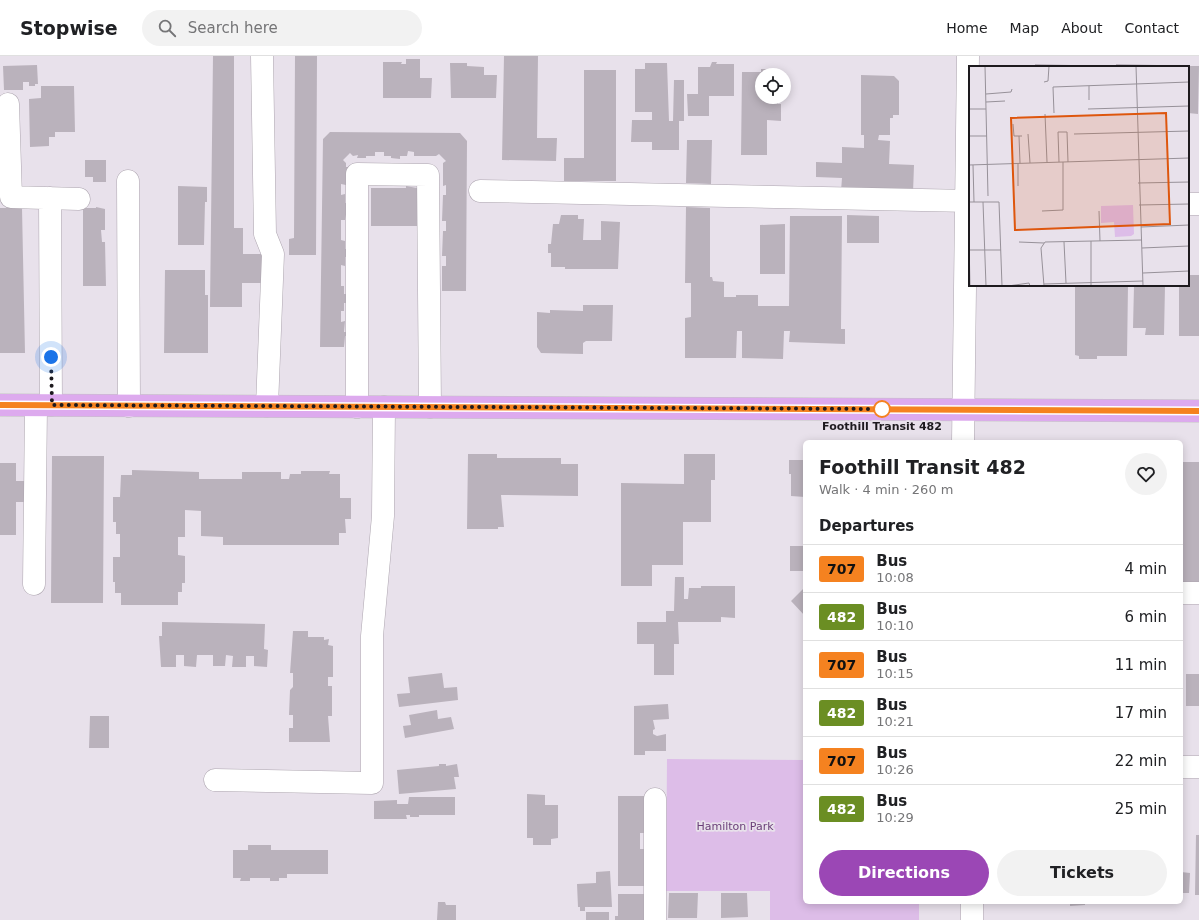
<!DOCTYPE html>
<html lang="en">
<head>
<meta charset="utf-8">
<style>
  :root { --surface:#fff; --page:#f2f2f2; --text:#202124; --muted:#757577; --line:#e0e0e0; --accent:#9b47b5 }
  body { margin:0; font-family:"DejaVu Sans",sans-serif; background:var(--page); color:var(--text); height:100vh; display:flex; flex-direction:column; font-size:15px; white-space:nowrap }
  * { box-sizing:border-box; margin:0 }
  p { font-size:13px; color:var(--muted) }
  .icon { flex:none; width:22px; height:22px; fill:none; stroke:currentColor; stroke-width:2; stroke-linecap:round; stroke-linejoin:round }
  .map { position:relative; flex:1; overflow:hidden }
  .details { position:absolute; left:803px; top:384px; width:380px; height:464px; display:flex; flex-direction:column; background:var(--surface); border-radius:6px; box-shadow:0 2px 10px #0003 }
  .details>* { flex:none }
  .badge { padding:0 8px; border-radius:3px; font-size:14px; line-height:26px }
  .buttons { position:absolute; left:755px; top:12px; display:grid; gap:8px }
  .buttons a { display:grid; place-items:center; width:36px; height:36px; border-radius:50%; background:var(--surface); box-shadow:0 2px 10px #0003; font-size:20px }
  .you { position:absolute; width:20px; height:20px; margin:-10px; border:3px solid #fff; border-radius:50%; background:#1a73e8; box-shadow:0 0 0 6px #1a73e833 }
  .map>.badge { position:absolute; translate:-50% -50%; box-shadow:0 0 0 2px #fff }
  h2 { padding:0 16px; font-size:15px; line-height:36px }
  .round { display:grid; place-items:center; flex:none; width:42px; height:42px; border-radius:21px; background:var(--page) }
  .overview { display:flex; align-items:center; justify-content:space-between; height:68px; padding:0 16px }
  h1 { font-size:19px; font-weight:600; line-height:30px }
  .primary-button { display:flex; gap:8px; margin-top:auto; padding:8px 16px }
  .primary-button a { flex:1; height:46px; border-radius:24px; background:var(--accent); color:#fff; font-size:16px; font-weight:600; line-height:46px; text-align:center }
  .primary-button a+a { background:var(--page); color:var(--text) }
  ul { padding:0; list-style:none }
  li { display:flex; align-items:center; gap:12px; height:48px; padding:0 16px; border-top:1px solid var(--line) }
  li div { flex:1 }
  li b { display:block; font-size:15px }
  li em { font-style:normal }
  li .badge { min-width:44px; font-weight:700; text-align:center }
  header { display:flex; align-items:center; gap:24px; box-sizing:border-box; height:56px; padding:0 20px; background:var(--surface); border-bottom:1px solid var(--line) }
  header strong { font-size:19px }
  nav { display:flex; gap:22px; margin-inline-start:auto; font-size:14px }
  .search { width:280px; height:36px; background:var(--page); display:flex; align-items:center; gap:10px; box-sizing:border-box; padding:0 14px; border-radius:22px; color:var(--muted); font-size:15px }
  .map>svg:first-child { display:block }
</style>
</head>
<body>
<header>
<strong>Stopwise</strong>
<div class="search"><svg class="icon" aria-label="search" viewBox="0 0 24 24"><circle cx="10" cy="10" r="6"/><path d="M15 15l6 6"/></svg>Search here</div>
<nav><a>Home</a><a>Map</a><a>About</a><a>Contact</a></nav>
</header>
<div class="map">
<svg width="1199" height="864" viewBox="0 0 1199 864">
  <rect width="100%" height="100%" fill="#e8e1eb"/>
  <path fill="#ddbde8" d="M667,703l138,1v142h114v18h-149v-29h-104z"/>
  <path fill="#bab2bc" d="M213,0h21v172h9v26h20v29h-21v24h-32z
    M295,0h22l-1,199h-27v-16l5,-1z
    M504,0h34l-1,82h20l-1,23 -54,-1z
    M406,3h14v19h12l-1,20h-48v-36h19l-1,2h5z
    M712,6h5l-1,2h18v32h-25v20h-21l-1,-22h11v-27h12z
    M450,7h17v3l17,1v8h13l-1,23h-45z
    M645,7h22l2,58h4l1,-41h10v41h-5v29h-27v-8h-21l1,-22h20v-8h-17v-43h10z
    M1035,8l36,1v2h-36z
    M1116,8l41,1v2h-41z
    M37,9l1,19h-3v2h-6v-4h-6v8h-19l-1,-24z
    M1188,10h11l-1,48 -10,-1z
    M761,13h17v6h-16v22h16v7h3v17l-14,-1v35h-26l1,-83h19z
    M584,14h32v111h-52v-23h20z
    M861,19l33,1 5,5v34h-6v3h-3v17h-11l-1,5 12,1 -1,23 25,1 -1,28 -72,-2 1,-13 -26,-1v-15l26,1v-16l22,1v-13h-3z
    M41,30h33l1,46h-20v5h-6v9l-19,1 -1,-48 12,-1z
    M330,76l130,1 7,8 -1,150h-24v-25h4v-10h-4l1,-25h3v-10h-4l1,-26h3v-10l-3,1v-23l3,-2 -7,-7 -3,2h-22v-4l-6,-1 -1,5h-7v3l-9,-1v-2h-7v-4h-9v4h-9v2h-9l1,-3 -5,1 -3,-3 -7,7 3,3v4h2l-2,18 -5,-1v11l4,-1v9h3l-3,17h-4v20l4,1v8h3v8h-3v9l-4,-1v21h3v8h3v9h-3v8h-3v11l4,-1 -1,11h3v4h-2l-1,11h-24l3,-208z
    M687,84h25l-1,44 -25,-1z
    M85,104h21v22h-13v-5h-8z
    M178,130l29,1v15h-2l-1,43h-26z
    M406,130l11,2v38h-46v-38h35z
    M96,151l9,2v21h-4l1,12h3l1,44h-23v-78h13z
    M686,151l24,1v69h2l1,4 11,1v15h12v-2h22v11h31l1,-90h52l-1,113h4v15l-56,-2 1,-11h-6l-1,28 -41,-1v-27h-5l-1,27h-51v-40l6,-1v-34h-6z
    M0,152h22l3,145h-25z
    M561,159h17v4h6l-1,21h18v-19l19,1 -2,47h-53v-2h-14v-14h-3v-9h3l2,-20h6z
    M847,159l32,1v27h-32z
    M785,168v50h-25v-49z
    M165,214h40v25h3v58h-44z
    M1188,219h11v61h-20v-51h9z
    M1075,229h53l-1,71h-30v3h-18v-3l-4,-1z
    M1134,230h31l-1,49h-19l1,-7h-13z
    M583,249h30l-1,36h-26l-3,2v11l-42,-1 -4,-6v-35l13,1v-3l33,1z
    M468,398h29v4h64v6h17v32l-77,-1 3,32h-6v2h-31z
    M684,398h31v26h-4v42h-28v43h-31v21h-31v-103l63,1z
    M52,400h52l-1,147h-52z
    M789,404h16v37l-14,-1v-22h-2z
    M1182,406h17v123h-17z
    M0,407h16v18h8v21h-8v33h-16z
    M132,414l67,2v7h43v-7h39v7h8l1,-5h11v-3h29l-1,3h11v24h11v21h-6l1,14h-7v12h-116v-8l-22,-1v-25l-16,-1v27h-7v18l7,1v27h-3v9h-4v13h-57v-12h-6v-11h-2v-25h7v-23h-4v-12h-3v-25h7l1,-22h11z
    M790,490h15v25h-15z
    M675,521h9v22h4l1,-11h12v-2h34v32l-14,-1v5h-43l1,22h-5v31h-20v-31h-17v-22h29v-11h8z
    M805,531v29l-14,-15z
    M162,566l103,2 -1,25 4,1 -1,17 -13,-1v-10h-8v11h-14l1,-11 -7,-1 -1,11h-12v-11h-16l-1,12 -12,-1v-11h-8v12h-15l-2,-31h3z
    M293,575h15v6h16v3l5,-1 -1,6 5,1v31h-5v9h4v30h-4l2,26h-41v-14h4v-13h-4l1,-25 3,-3v-14h-3z
    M442,617l2,15 13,-1 1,13 -59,7 -2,-13 13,-1 -2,-16z
    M1186,618h13v32h-13z
    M668,648l1,15 -16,1 2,9 -2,1v4l4,2 9,-2v17h-21v4h-11v-49z
    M437,654l1,9 13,-2 3,12 -49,9 -2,-12 8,-1 -2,-10z
    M90,660h19v32h-20z
    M439,708h7v2l11,-2 2,13h-5l2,12 -57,5 -2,-24 42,-4z
    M527,738l18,1v10h13v33l-7,1v6h-18v-7h-6z
    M618,740h29v37h-7v16h7v37h-29z
    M409,741h46v18h-36v2h-9v-2h-4l1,4h-33v-18l23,-1v4h11z
    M1196,779h3v60h-4z
    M248,789h23v5h57v24h-41v4h-8v3h-9v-3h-20v3h-10l1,-3h-8v-28h15z
    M610,815l2,36h-27v4h-5v-4h-2l-1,-23 19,-1v-11z
    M1181,816l9,1 -1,20h-8z
    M669,837h29l-1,25h-29z
    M721,837h26l1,24 -27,1z
    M618,838h29v26h-32v-4h3z
    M438,846h7l1,3h10v15h-19z
    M1070,846h15v3l-15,1z
    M586,856h23v8h-23z"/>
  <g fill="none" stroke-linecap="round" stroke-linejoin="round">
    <defs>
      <path id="minor" d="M262,0l3,178 8,20 -6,152
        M8,48l3,93 68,2
        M128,125l1,225
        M480,135l490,10
        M50,142l1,207
        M1188,148h11
        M357,351v-233l71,1 2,232
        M963,386l5,-386
        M34,528l2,-178
        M1181,537h18
        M1181,711h18
        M215,724l157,3v-147l11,-120 1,-109
        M972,846v18
        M655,864v-121"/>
      <path id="major" d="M0,349l1199,6"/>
    </defs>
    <use href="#minor" stroke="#ada5af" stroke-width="23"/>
    <use href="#major" stroke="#c4c3c4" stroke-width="23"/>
    <use href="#minor" stroke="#fff" stroke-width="22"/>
    <use href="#major" stroke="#dae" stroke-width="22"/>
  </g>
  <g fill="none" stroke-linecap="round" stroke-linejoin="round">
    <defs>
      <path id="line" d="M0,349l1199,6"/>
    </defs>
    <use href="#line" stroke="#fff" stroke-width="9"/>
    <use href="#line" stroke="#f58220" stroke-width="6"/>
    <path stroke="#1d1a1e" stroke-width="4" stroke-dasharray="0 7.2" d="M51,301l1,48 832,4h-2"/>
  </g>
  <circle fill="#fff" stroke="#f58220" stroke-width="2" cx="882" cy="353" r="8"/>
  <g text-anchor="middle" stroke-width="3.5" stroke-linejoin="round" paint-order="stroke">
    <g font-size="11" font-weight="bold" fill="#1d1a1e" stroke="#e8e1eb">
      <text x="882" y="374">Foothill Transit 482</text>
    </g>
    <g font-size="11" fill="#6a3f78" stroke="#e8e1eb">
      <text x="735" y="774">Hamilton Park</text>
    </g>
  </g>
  <g transform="translate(969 10)">
    <rect width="220" height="220" fill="#e8e1eb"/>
    <path d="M164,139l1,29 -3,2 -16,1 -1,-15 -13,1v-17z" fill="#ddbde8"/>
    <path fill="none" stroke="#979199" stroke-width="1" d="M16,0l3,130M167,0l7,220M75,16l4,-1 1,-15M120,20v14M17,28l25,-2 1,-3M17,36l19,-1M0,43h17M119,43l101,-3M85,47l-1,-26 136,-5M76,48l2,48M44,58l1,12h8M59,68l2,29M105,68l115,-3M0,70h18M50,70l1,27M90,96l-1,-30h9l1,30M49,97v23M0,99l220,-7M169,117l51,-1M0,136h5l-1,-37M5,136h25l3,84M14,136l3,84M170,139l50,-1M73,145l21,-1v-48M130,145l1,30M172,161l48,-2M122,175v45M0,176l1,44M50,176l25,1M95,176l2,41M173,182l47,-2M0,184h32M174,207l46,-2M75,218l99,-3M39,220l21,-3 1,3M75,220l-3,-38 4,-6 97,-2"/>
    <path fill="#de560d" fill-opacity="0.15" stroke="#de560d" stroke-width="2" d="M197,47l4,111 -155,6 -4,-112z"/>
    <rect width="220" height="220" fill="none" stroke="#1d1a1e" stroke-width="2"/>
  </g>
</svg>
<div class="buttons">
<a><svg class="icon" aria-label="locate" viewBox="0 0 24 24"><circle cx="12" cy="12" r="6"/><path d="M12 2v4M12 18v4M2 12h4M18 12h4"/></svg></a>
</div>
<div class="you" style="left:51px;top:301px"></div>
<section class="details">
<div class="overview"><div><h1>Foothill Transit 482</h1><p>Walk · 4 min · 260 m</p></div><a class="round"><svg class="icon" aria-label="heart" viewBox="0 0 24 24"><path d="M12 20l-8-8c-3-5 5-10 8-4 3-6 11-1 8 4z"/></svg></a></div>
<h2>Departures</h2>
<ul>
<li><span class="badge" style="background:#f58220;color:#111">707</span><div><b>Bus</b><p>10:08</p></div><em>4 min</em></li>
<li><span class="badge" style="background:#6b8e23;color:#fff">482</span><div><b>Bus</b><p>10:10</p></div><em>6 min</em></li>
<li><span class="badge" style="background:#f58220;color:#111">707</span><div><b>Bus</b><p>10:15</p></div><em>11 min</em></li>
<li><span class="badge" style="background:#6b8e23;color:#fff">482</span><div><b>Bus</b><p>10:21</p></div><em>17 min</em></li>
<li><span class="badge" style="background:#f58220;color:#111">707</span><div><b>Bus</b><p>10:26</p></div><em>22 min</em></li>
<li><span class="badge" style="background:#6b8e23;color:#fff">482</span><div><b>Bus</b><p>10:29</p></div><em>25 min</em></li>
</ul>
<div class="primary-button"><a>Directions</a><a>Tickets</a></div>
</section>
</div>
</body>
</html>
